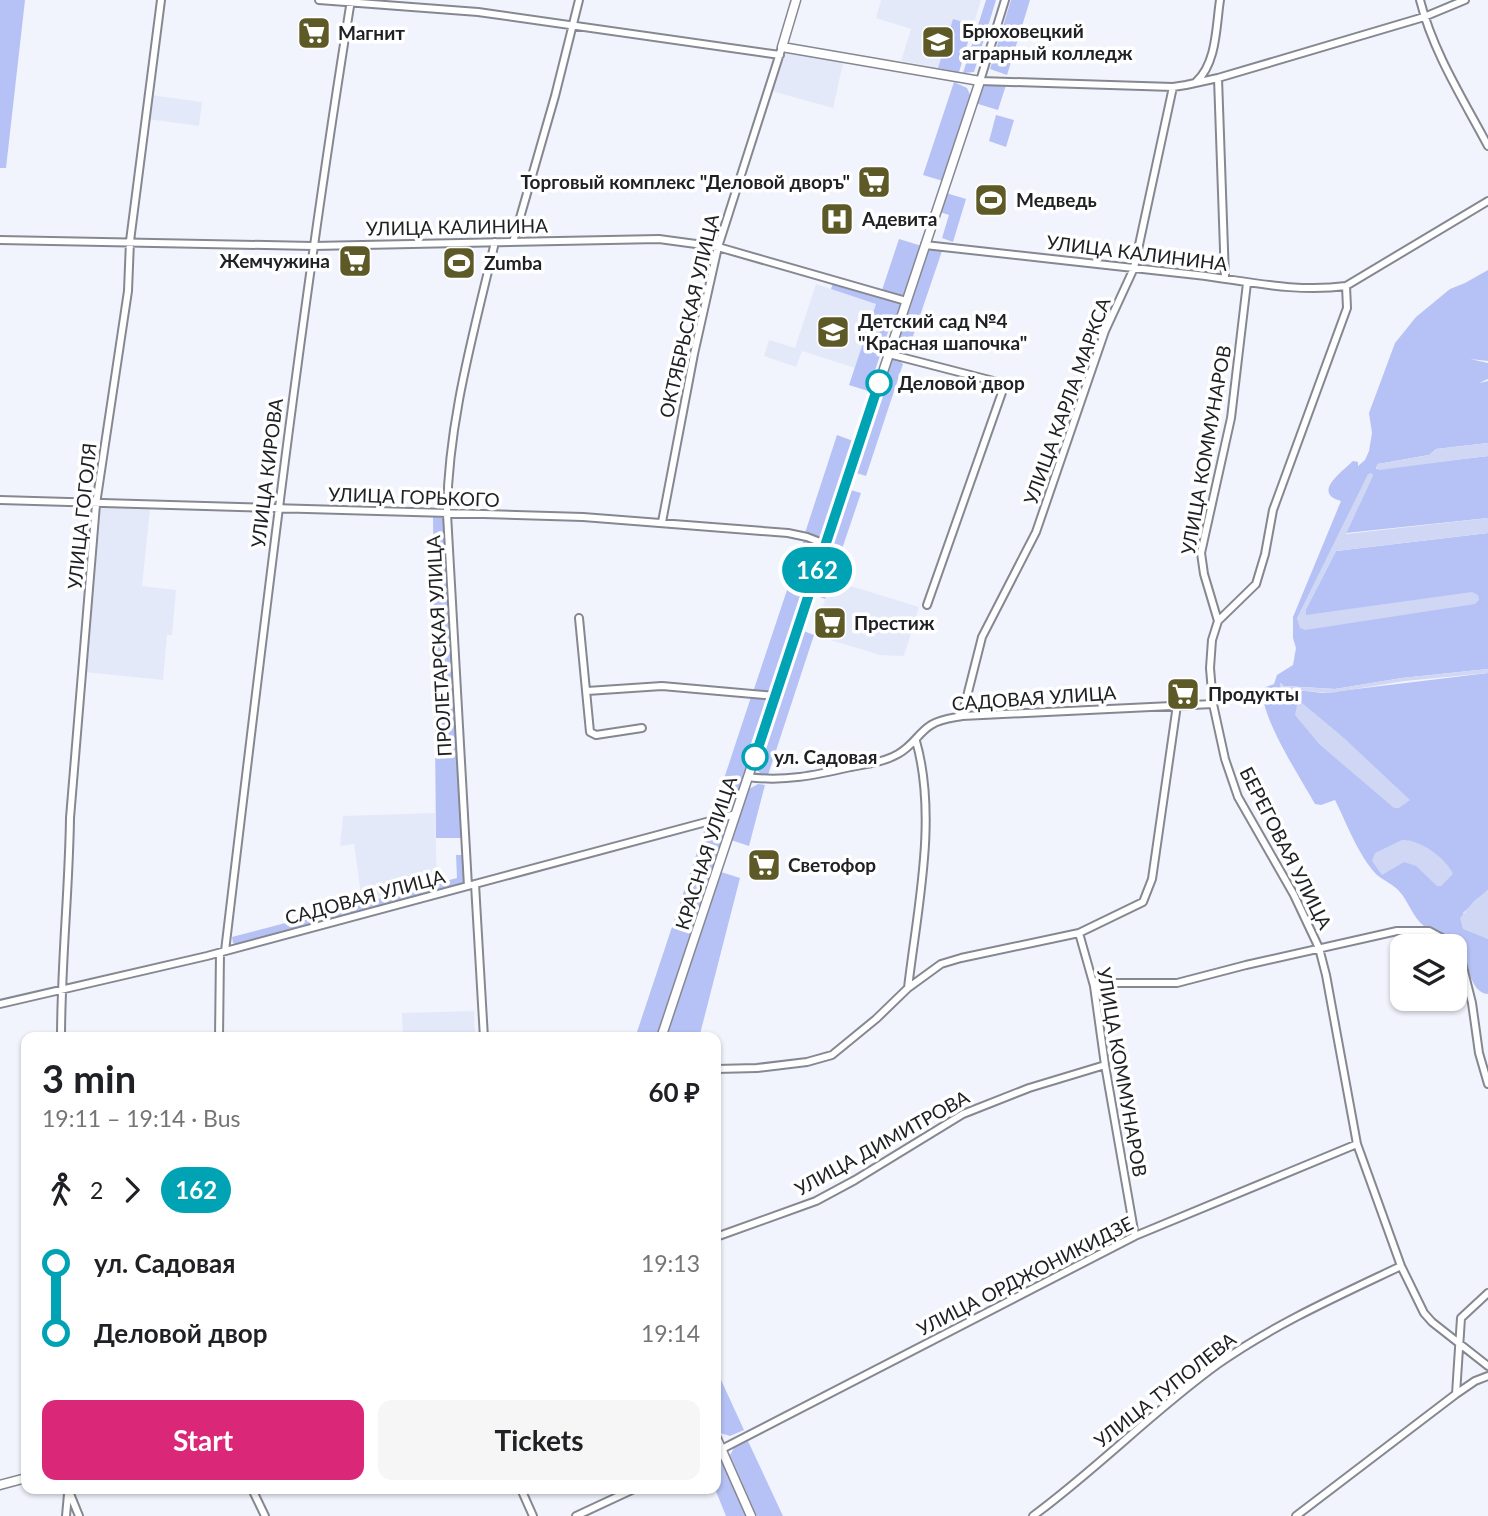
<!DOCTYPE html>
<html lang="en">
<head>
<meta charset="utf-8">
<style>
  :root { --surface:#fff; --page:#f6f6f6; --text:#202124; --muted:#757577; --accent:#db2777 }
  body { margin:0; font-family:Lato,sans-serif; background:var(--page); color:var(--text); height:100vh; display:flex; flex-direction:column; font-size:26px; white-space:nowrap }
  * { box-sizing:border-box; margin:0 }
  p { font-size:23px; color:var(--muted) }
  .icon { flex:none; width:38px; height:38px; fill:none; stroke:currentColor; stroke-width:2; stroke-linecap:round; stroke-linejoin:round }
  .map { position:relative; flex:1; overflow:hidden }
  .panel { position:absolute; left:21px; top:1032px; width:700px; height:462px; display:flex; flex-direction:column; background:var(--surface); border-radius:14px; box-shadow:0 2px 5px #0004 }
  .panel>* { flex:none }
  .badge { padding:0 14px; border-radius:23px; font-size:24px; line-height:46px }
  .controls { position:absolute; left:1390px; top:934px; display:grid; gap:14px }
  .controls a { display:grid; place-items:center; width:77px; height:77px; border-radius:14px; background:var(--surface); box-shadow:0 2px 5px #0004; font-size:35px }
  .map>.badge { position:absolute; translate:-50% -50%; box-shadow:0 0 0 4px #fff }
  .legs { display:flex; align-items:center; gap:10px; height:77px; padding:0 21px; font-size:23px }
  .legs p { margin-inline-start:auto }
  .headline { display:flex; align-items:center; justify-content:space-between; height:119px; padding:0 21px }
  h1 { font-size:38px; font-weight:700; line-height:52px }
  .action { display:flex; gap:14px; margin-top:auto; padding:14px 21px }
  .action a { flex:1; height:80px; border-radius:14px; background:var(--accent); color:#fff; font-size:28px; font-weight:700; line-height:80px; text-align:center }
  .action a+a { background:var(--page); color:var(--text) }
  ul { padding:0 21px; list-style:none }
  li { display:flex; align-items:center; gap:24px; height:70px; font-size:26px }
  li i { display:grid; place-items:center; width:10px; height:100%; margin:0 9px; background:currentColor }
  li i::after { content:''; width:18px; height:18px; margin:-9px; border:5px solid; border-radius:50%; background:var(--surface) }
  li p { margin-inline-start:auto }
  li:first-child i { background:linear-gradient(#0000 50%,currentColor 0) }
  li:last-child i { background:linear-gradient(currentColor 50%,#0000 0) }
  .map>svg:first-child { display:block }
</style>
</head>
<body>
<div class="map">
<svg width="1488" height="1516" viewBox="0 0 1488 1516">
  <rect width="100%" height="100%" fill="#f1f4fd"/>
  <path fill="#e4e9fa" d="M881,0h100l-22,72 -58,-11 10,-32 -35,-11z
    M784,52l59,11 -10,45 -61,-17z
    M151,95l51,7 -3,24 -51,-7z
    M816,284l60,20 -21,64 -53,-17 -6,16 -32,-11 5,-16 26,8z
    M97,507l53,2 -8,77 34,4 -4,45h-5l-4,45 -78,-8z
    M831,580l88,27 -15,49 -24,-1 -66,-20z
    M435,813l2,70 -75,19 -8,-58 -14,2 3,-30z
    M474,1011l1,27h-72l-1,-25z"/>
  <path fill="#b6c2f5" d="M0,0h25l-19,168h-6z
    M986,0h10l-22,72 -11,1z
    M1011,0h19l-23,75 -17,-6z
    M953,19l20,6 -14,47 -21,-4z
    M954,82l13,6 4,9 -28,84 -20,-6z
    M986,84l20,1 -8,25 -23,-7 6,-17z
    M996,115l18,5 -8,27 -17,-6z
    M946,193l20,6 -13,43 -11,-4 7,-23 -9,-3z
    M899,239l23,7 -16,49 -4,1 -20,-6z
    M930,249l12,2 -35,103 -13,-5 33,-98z
    M1488,270v91l-18,-2 18,4v16l-9,4 9,-2v62l-52,6 -7,6 -51,9 -2,5 112,-13v62l-142,15 -49,86 13,-3 -4,-1v-6l30,-58 152,-18v136l-86,9 -67,11 -51,-3 -4,-3 1,5 42,5 165,-20v217l-25,23 10,18 15,8v55c-20,-1 -20,-38 -31,-52 -9,-11 -22,-8 -33,-16 -11,-8 -16,-26 -25,-35 -6,-7 -15,-10 -22,-16 -19,-20 -30,-51 -42,-75l-14,5 -6,-1c-14,-25 -57,-91 -52,-116l11,-4 3,-9 16,-10 3,-17 -3,-10v-21l48,-116c-30,-8 2,-30 12,-40l5,1v4l7,-6 4,-9 3,-18 -3,-20 26,-70 21,-26 34,-28 15,-6z
    M833,283l70,19 -10,29 -5,1 -20,59 -19,-6 27,-81 -45,-15z
    M891,357l6,1 6,6 -37,112 -13,-4z
    M837,435l19,7 -33,96 -18,-5z
    M847,489l14,4 -36,106 -13,-5z
    M433,517l12,1 17,320h-26z
    M804,539l10,4 6,6 -48,144 -19,-1z
    M801,630l13,5 -46,140h-6l-6,-6z
    M751,697l19,3 -37,112 -22,6z
    M758,784l7,1 -16,61 -18,-6 18,-51z
    M705,828h12l6,4v8l-66,198h-22z
    M456,855h8l2,29 -228,61 -5,-2 -1,-6 225,-59z
    M721,872l19,6 -41,160h-33z
    M716,1369l28,61 -14,6 -10,-3 -4,-10z
    M748,1441l35,75h-26l-27,-61 4,-7z
    M716,1460l7,3 23,53h-20l-11,-27z"/>
  <path fill="#d0d7f4" d="M1488,443v13l-109,14 -3,-3 2,-3 51,-9 7,-6z
    M1372,473l1,3 -27,58 142,-16v15l-152,18 -30,58v6l166,-23 6,3 1,5 -4,4 -170,26 -5,-2 -3,-10 71,-144z
    M1488,669v4l-83,8 -75,12 -47,-4 -3,-5 1,-1 3,3 51,3 67,-11z
    M1301,702l43,36 66,62 -11,8h-5l-75,-64 -24,-29 2,-10z
    M1402,840c18,-1 44,18 51,34l-12,12h-4l-21,-20 -12,-4 -22,13 -10,-14 3,-8z
    M1488,890v49l-25,-10 -3,-11 14,-17z"/>
  <g fill="none" stroke-linecap="round" stroke-linejoin="round">
    <defs>
      <path id="minor" d="M319,0l159,12 302,43
        M1005,0l-25,81 193,6 13,-2 32,-7 206,-61 41,-17
        M1420,0c13,52 43,99 68,146
        M1218,78l7,200
        M1196,82c21,-19 20,-56 24,-82
        M1488,201l-142,85 1,22 -74,202 -8,44 -9,30 -38,37 -6,19 -2,28 3,36 12,55 13,38 56,98 25,53 7,27 31,169 44,122 23,47 8,9 56,44
        M0,240l313,6 346,-7 59,8 188,54
        M513,242l42,-146 24,-96
        M925,245c91,10 181,20 272,30 50,6 99,18 149,11
        M889,354l116,30 -78,221
        M0,500l583,17 205,16 19,4 18,7
        M662,522l32,-168 24,-107 64,-200
        M579,618l11,114 6,3 46,-7
        M1218,621l-14,-47 -3,-21 30,-135 16,-135
        M587,691l75,-5 113,10
        M962,716l20,-79 54,-105 69,-201 29,-63 39,-181
        M748,777c36,5 68,-2 103,-10 16,-3 33,-5 47,-13 16,-9 20,-21 33,-29 9,-6 21,-7 31,-9l251,-12
        M475,884l9,154
        M468,886l-21,-372c1,-93 27,-182 48,-272
        M1079,933l15,53 11,79 30,171
        M225,951c38,-317 75,-635 126,-951
        M1094,986l13,-3h70l69,-18 151,-34h32l24,13 8,15 11,44 7,50 9,31
        M908,988c9,-78 30,-170 8,-247
        M0,1004l207,-48 529,-142
        M61,1038c0,-74 8,-147 9,-220l26,-314 32,-213 2,-50 31,-241
        M219,1038l1,-85
        M716,1069l41,-1 50,-6 25,-7 44,-36 32,-31 33,-24 20,-6 118,-25 64,-31 9,-23 25,-174
        M716,1237l100,-36 39,-21 108,-66 66,-26 76,-23
        M1456,1394l19,-13 13,-5
        M716,1452l419,-216 222,-92
        M68,1489l11,27
        M252,1489l13,27
        M521,1489l12,27
        M66,1516l2,-22
        M576,1516l58,-27
        M1033,1516c64,-47 120,-105 185,-152 57,-40 120,-68 183,-98
        M1296,1516l160,-122 5,-76 27,-25"/>
      <path id="tertiary" d="M661,1038l319,-957 -198,-34 14,-47
        M716,1437l35,79
        M0,1485l26,-7"/>
    </defs>
    <use href="#minor" stroke="#858890" stroke-width="10"/>
    <use href="#tertiary" stroke="#858890" stroke-width="11"/>
    <use href="#minor" stroke="#fff" stroke-width="6"/>
    <use href="#tertiary" stroke="#fff" stroke-width="8"/>
  </g>
  <g fill="none" stroke-linecap="round" stroke-linejoin="round">
    <defs>
      <path id="line-1" d="M755,757l124,-374"/>
    </defs>
    <use href="#line-1" stroke="#fff" stroke-width="16"/>
    <use href="#line-1" stroke="#00a3b4" stroke-width="10"/>
  </g>
  <defs>
    <symbol id="supermarket-square" viewBox="-11 -11 22 22"><rect x="-9" y="-9" width="18" height="18" rx="4" fill="#5d5a27" stroke="#fff"/><path d="M-6-5.5h2.5l.6 2H6L4.5 2H-2.5L-4.4-4H-6ZM-1.5 3.2a1.3 1.3 0 1 0 .1 0ZM3 3.2a1.3 1.3 0 1 0 .1 0Z" fill="#fff"/></symbol>
    <symbol id="university-square" viewBox="-11 -11 22 22"><rect x="-9" y="-9" width="18" height="18" rx="4" fill="#5d5a27" stroke="#fff"/><path d="M0-5L7-2L0 1L-7-2ZM-4 1L0 2.5L4 1V4Q0 6-4 4Z" fill="#fff"/></symbol>
    <symbol id="stadium-square" viewBox="-11 -11 22 22"><rect x="-9" y="-9" width="18" height="18" rx="4" fill="#5d5a27" stroke="#fff"/><path d="M0-5a6.5 5 0 1 0 0 10a6.5 5 0 1 0 0-10ZM-3.5-1.8h7v3.6h-7Z" fill="#fff"/></symbol>
    <symbol id="hospital-square" viewBox="-11 -11 22 22"><rect x="-9" y="-9" width="18" height="18" rx="4" fill="#5d5a27" stroke="#fff"/><path d="M-5-5h3v3.5h4V-5h3V5h-3V1.5h-4V5h-3Z" fill="#fff"/></symbol>
    <symbol id="school-square" viewBox="-11 -11 22 22"><rect x="-9" y="-9" width="18" height="18" rx="4" fill="#5d5a27" stroke="#fff"/><path d="M0-5L7-2L0 1L-7-2ZM-4 1L0 2.5L4 1V4Q0 6-4 4Z" fill="#fff"/></symbol>
  </defs>
  <g fill-rule="evenodd">
    <use href="#supermarket-square" x="295" y="14" width="38" height="38"/>
    <use href="#university-square" x="919" y="23" width="38" height="38"/>
    <use href="#supermarket-square" x="855" y="163" width="38" height="38"/>
    <use href="#stadium-square" x="972" y="181" width="38" height="38"/>
    <use href="#hospital-square" x="818" y="200" width="38" height="38"/>
    <use href="#supermarket-square" x="336" y="242" width="38" height="38"/>
    <use href="#stadium-square" x="440" y="244" width="38" height="38"/>
    <use href="#school-square" x="814" y="313" width="38" height="38"/>
    <use href="#supermarket-square" x="811" y="604" width="38" height="38"/>
    <use href="#supermarket-square" x="1164" y="675" width="38" height="38"/>
    <use href="#supermarket-square" x="745" y="846" width="38" height="38"/>
  </g>
  <g fill="#fff" stroke="#00a3b4" stroke-width="3.5">
    <circle cx="879" cy="383" r="12"/>
    <circle cx="755" cy="757" r="12"/>
  </g>
  <g text-anchor="middle" stroke-width="7" stroke-linejoin="round" paint-order="stroke">
    <g font-size="19" font-weight="bold" fill="#202124" stroke="#fff" text-anchor="start">
      <text x="962" y="38">Брюховецкий<tspan x="962" dy="22">аграрный колледж</tspan></text>
      <text x="338" y="40">Магнит</text>
      <text x="850" y="189" text-anchor="end">Торговый комплекс "Деловой дворъ"</text>
      <text x="1016" y="207">Медведь</text>
      <text x="862" y="226">Адевита</text>
      <text x="330" y="268" text-anchor="end">Жемчужина</text>
      <text x="484" y="270">Zumba</text>
      <text x="858" y="328">Детский сад №4<tspan x="858" dy="22">"Красная шапочка"</tspan></text>
      <text x="854" y="630">Престиж</text>
      <text x="1208" y="701">Продукты</text>
      <text x="788" y="872">Светофор</text>
    </g>
    <g font-size="19" fill="#202124" stroke="#fff">
      <text transform="translate(457 227) rotate(-1)" y="7">УЛИЦА КАЛИНИНА</text>
      <text transform="translate(1137 253) rotate(7)" y="7">УЛИЦА КАЛИНИНА</text>
      <text transform="translate(689 316) rotate(-77)" y="7">ОКТЯБРЬСКАЯ УЛИЦА</text>
      <text transform="translate(1067 401) rotate(-70)" y="7">УЛИЦА КАРЛА МАРКСА</text>
      <text transform="translate(1206 450) rotate(-80)" y="7">УЛИЦА КОММУНАРОВ</text>
      <text transform="translate(267 473) rotate(-83)" y="7">УЛИЦА КИРОВА</text>
      <text transform="translate(414 497) rotate(2)" y="7">УЛИЦА ГОРЬКОГО</text>
      <text transform="translate(82 516) rotate(-84)" y="7">УЛИЦА ГОГОЛЯ</text>
      <text transform="translate(439 646) rotate(-93)" y="7">ПРОЛЕТАРСКАЯ УЛИЦА</text>
      <text transform="translate(1034 698) rotate(-4)" y="7">САДОВАЯ УЛИЦА</text>
      <text transform="translate(1286 848) rotate(63)" y="7">БЕРЕГОВАЯ УЛИЦА</text>
      <text transform="translate(706 853) rotate(-72)" y="7">КРАСНАЯ УЛИЦА</text>
      <text transform="translate(365 897) rotate(-15)" y="7">САДОВАЯ УЛИЦА</text>
      <text transform="translate(1122 1072) rotate(80)" y="7">УЛИЦА КОММУНАРОВ</text>
      <text transform="translate(882 1143) rotate(-29)" y="7">УЛИЦА ДИМИТРОВА</text>
      <text transform="translate(1025 1276) rotate(-27)" y="7">УЛИЦА ОРДЖОНИКИДЗЕ</text>
      <text transform="translate(1165 1390) rotate(-38)" y="7">УЛИЦА ТУПОЛЕВА</text>
    </g>
    <g font-size="19" font-weight="bold" fill="#202124" stroke="#fff" text-anchor="start">
      <text x="898" y="390">Деловой двор</text>
      <text x="774" y="764">ул. Садовая</text>
    </g>
  </g>
</svg>
<div class="controls">
<a><svg class="icon" aria-label="layers" viewBox="0 0 24 24"><path d="M12 4l9 5-9 5-9-5zM3 14l9 5 9-5"/></svg></a>
</div>
<b class="badge" style="left:817px;top:570px;background:#00a3b4;color:#fff">162</b>
<section class="panel">
<div class="headline"><div><h1>3 min</h1><p>19:11 – 19:14 · Bus</p></div><b>60 ₽</b></div>
<div class="legs"><svg class="icon" aria-label="walk" viewBox="0 0 24 24"><circle cx="13" cy="4" r="2"/><path d="M13 8l-2 6 4 7M11 14l-3 7M7 12l3-4h3l4 4"/></svg>2<svg class="icon" aria-label="forward" viewBox="0 0 24 24"><path d="M9 5l7 7-7 7"/></svg><b class="badge" style="background:#00a3b4;color:#fff">162</b></div>
<ul>
<li><i style="color:#00a3b4"></i><b>ул. Садовая</b><p>19:13</p></li>
<li><i style="color:#00a3b4"></i><b>Деловой двор</b><p>19:14</p></li>
</ul>
<div class="action"><a>Start</a><a>Tickets</a></div>
</section>
</div>
</body>
</html>
